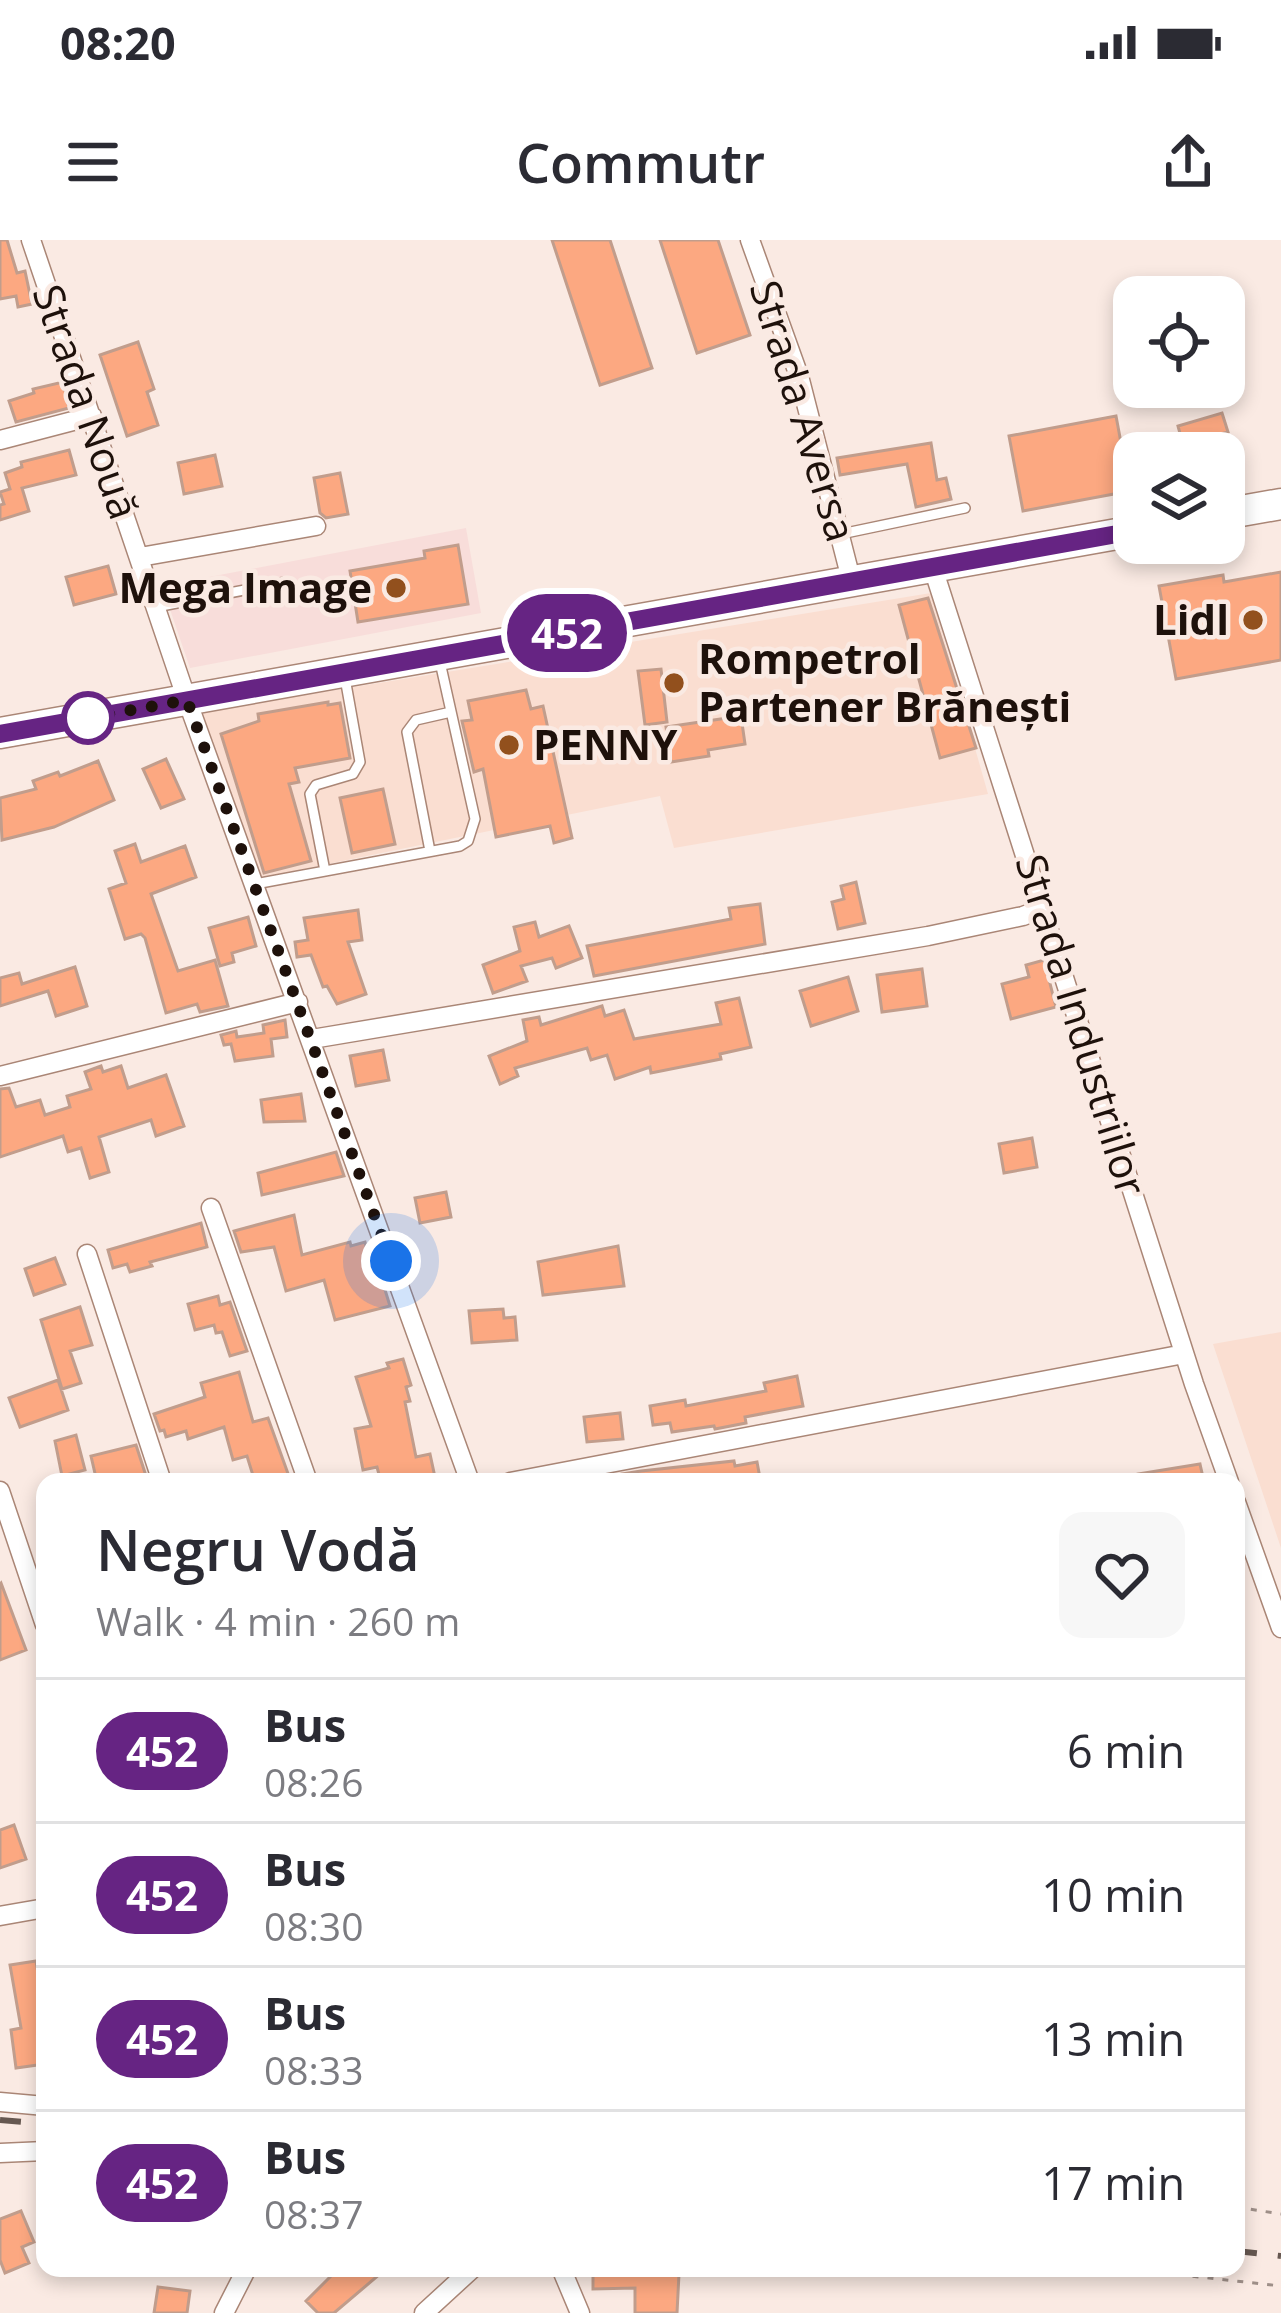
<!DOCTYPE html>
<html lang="en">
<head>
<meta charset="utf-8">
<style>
  :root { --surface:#fff; --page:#f7f7f7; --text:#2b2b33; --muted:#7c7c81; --line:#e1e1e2 }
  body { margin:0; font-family:"Open Sans",sans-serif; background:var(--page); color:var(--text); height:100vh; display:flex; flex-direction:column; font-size:45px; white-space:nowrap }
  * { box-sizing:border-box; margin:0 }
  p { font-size:39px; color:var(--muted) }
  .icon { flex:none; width:66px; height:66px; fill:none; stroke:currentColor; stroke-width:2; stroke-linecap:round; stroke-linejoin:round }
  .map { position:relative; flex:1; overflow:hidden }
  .details { position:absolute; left:36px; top:1233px; width:1209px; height:804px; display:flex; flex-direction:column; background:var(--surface); border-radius:24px; box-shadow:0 6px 18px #0003 }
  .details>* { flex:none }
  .badge { padding:0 24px; border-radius:39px; font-size:42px; line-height:78px }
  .tools { position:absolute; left:1113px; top:36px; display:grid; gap:24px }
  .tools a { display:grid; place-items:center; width:132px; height:132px; border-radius:24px; background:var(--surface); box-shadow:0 6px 18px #0003; font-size:60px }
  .you { position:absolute; width:60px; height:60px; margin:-30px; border:9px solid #fff; border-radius:50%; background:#1a73e8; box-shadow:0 0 0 18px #1a73e833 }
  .map>.badge { position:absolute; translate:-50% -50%; box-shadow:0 0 0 6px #fff }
  .round { display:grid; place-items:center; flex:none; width:126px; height:126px; border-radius:24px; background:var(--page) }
  .headline { display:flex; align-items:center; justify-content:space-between; height:204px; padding:0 60px }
  h1 { font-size:57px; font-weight:600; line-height:90px }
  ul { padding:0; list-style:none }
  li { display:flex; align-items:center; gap:36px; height:144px; padding:0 60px; border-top:3px solid var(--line) }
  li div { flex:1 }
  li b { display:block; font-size:45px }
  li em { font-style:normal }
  li .badge { min-width:132px; font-weight:700; text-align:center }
  .status { display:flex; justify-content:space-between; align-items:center; height:84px; padding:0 60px; background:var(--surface); direction:ltr }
  .status svg { height:33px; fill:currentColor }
  header { display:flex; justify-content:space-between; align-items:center; height:156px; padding:0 60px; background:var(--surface); font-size:54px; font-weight:600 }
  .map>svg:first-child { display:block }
</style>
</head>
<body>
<div class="status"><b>08:20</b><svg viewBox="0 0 49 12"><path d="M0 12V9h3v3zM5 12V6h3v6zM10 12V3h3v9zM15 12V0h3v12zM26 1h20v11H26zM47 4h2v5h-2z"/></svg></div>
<header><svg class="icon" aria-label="menu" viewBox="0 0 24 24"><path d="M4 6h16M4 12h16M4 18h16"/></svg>Commutr<svg class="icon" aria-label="share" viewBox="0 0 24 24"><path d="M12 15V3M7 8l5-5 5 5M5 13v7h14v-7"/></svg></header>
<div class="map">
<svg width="1281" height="2073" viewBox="0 0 1281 2073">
  <rect width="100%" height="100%" fill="#faeae3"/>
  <path fill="#f8ddda" d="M466,288l15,85 -291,55 -28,-82z"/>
  <path fill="#faded1" d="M931,353l57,201 -314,54 -14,-52 -401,82 -58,-166z
    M1281,1092v216l-68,-204z"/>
  <path fill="#fca881" stroke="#c19d8c" stroke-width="3" d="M0,0h7l10,33 8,-2 7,33 -14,3 -2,-11 -16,3z
    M552,0h58l42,128 -52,17z
    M660,0h58l32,95 -53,18z
    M138,102l16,47 -7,3 11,33 -31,11 -27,-81z
    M63,142l6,26 -53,14 -7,-21 25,-8 -1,-4z
    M1222,173l6,19 -45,13 -5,-19z
    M1116,176l14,75 -107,20 -14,-75z
    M931,203l6,37 9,-2 5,21 -35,8 -9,-43 -67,11 -3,-17z
    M69,210l7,25 -54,13 7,23 -29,9v-15l4,-1 -4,-12 10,-3 -5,-16 17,-6 -1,-5z
    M215,215l7,31 -38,8 -6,-31z
    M340,233l8,41 -22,4 -6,-5 -6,-35z
    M458,305l10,59 -110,18 -8,-51 75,-13 -1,-7z
    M108,326l8,28 -42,11 -8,-28z
    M1281,332v88l-105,19 -17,-93 64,-11 1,7z
    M928,358l48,150 -36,10 -41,-153z
    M661,429l6,53 -22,3 -7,-54z
    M526,450l5,19 12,-3 29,132 -18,5 -4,-17 -54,11 -13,-68 -9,3 -12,-51 10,-1 -4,-19z
    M328,462v3l12,-2 10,55 -55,10 4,14 -10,2 22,77 -47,12 -43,-139 38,-13 -1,-7z
    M741,476l4,28 -37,6 1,6 -38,6 -5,-35z
    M166,519l18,40 -23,9 -18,-39z
    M98,521l16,39 -60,27 -52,13 -2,-42 36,-9 -3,-8 25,-9 2,4z
    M383,549l12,55 -43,9 -12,-55z
    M135,604l6,18 44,-16 11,31 -45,17 27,77 37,-11 13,46 -28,6 -3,-8 -31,9 -21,-75 -4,-4 -16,5 -16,-50 17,-6 -11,-32z
    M856,642l9,41 -27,6 -6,-27 12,-3 -3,-13z
    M760,664l5,40 -171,32 -7,-30 144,-27 -2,-11z
    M358,670l4,30 -14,2 18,52 -29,10 -10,-18 -4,1 -12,-32 -14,2 -2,-15 13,-2 -4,-22z
    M248,677l8,29 -24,7 2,9 -14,4 -11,-38z
    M535,682l4,15 30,-11 13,32 -26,10 -4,-10 -31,8 6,15 -34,12 -10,-28 37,-14 -6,-24z
    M1044,720l12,47 -45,12 -9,-35 27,-7 -3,-12z
    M75,727l12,39 -31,10 -8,-25 -48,15v-28l19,-5 3,11z
    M922,729l5,37 -45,6 -5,-37z
    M848,737l10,34 -47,15 -11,-35z
    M739,758l12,49 -31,7 1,5 -70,14 -1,-6 -35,12 -8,-24 -16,5 -4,-12 -72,20 3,8 -18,8 -11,-28 38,-15 -4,-21 16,-3 2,8 61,-19 3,10 19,-6 10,29 87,-15 -5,-21z
    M285,780l2,17 -16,2 2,17 -38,5 -4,-17 -7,1 -3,-10 15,-4 1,6 27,-4 -1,-8z
    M383,810l6,30 -33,6 -6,-30z
    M101,826l2,6 18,-6 7,22 38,-13 18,51 -28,10 -5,-16 -52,17 10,35 -19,6 -9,-30 -13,4 -5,-16 -63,21v-68l9,-1 7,19 24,-7 5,15 25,-8 -3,-11 24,-7 -6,-17z
    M301,854l4,27 -41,1 -3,-22z
    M1032,898l5,29 -33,6 -5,-29z
    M336,912l8,24 -82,19 -4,-22z
    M446,952l5,25 -31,6 -5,-25z
    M294,975l8,40 48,-13 1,4 14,-4 10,40 7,-2 8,26 -55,14 -11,-40 -38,11 -12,-44 -33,5 -7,-21z
    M201,983l6,24 -57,15 2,4 -22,6 -3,-8 -14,4 -5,-18z
    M618,1006l6,40 -81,9 -5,-33z
    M55,1018l10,26 -31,11 -9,-26z
    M218,1056l2,9 10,-3 17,49 -17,5 -8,-24 -6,1 -2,-8 -19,5 -7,-26z
    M80,1067l12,38 -22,6 11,32 -19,6 -21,-69z
    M503,1069l1,9 11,-1 2,23 -45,3 -3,-32z
    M403,1119l8,26 -5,2 4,14 -5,1 11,55 14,-3 6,28h-55l-4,-15 -14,3 -8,-41 16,-3 -15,-49 33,-9 -2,-5z
    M239,1132l14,50 15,-4 23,64h-36l-8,-26 -14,4 -9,-33 -36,12 -2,-8 -20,6 -2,-7 -4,1 -6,-17 51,-17 -4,-14z
    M797,1136l6,30 -58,11 1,6 -31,6 -1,-3 -42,6 -2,-9 -17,2 -3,-19 35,-6 1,6 80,-15 -2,-8z
    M58,1140l10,30 -48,17 -11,-29z
    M620,1173l3,26 -36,3 -3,-25z
    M76,1195l9,35 -23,6 -7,-35z
    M136,1205l12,37h-51l-6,-26z
    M734,1221l1,5 22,-4 3,16 -10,4h-127l-1,-8 19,-3z
    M1200,1224l4,18h-66v-8z
    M1,1343l25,67 -26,10v-76z
    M14,1585l12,34 -26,9v-38z
    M36,1721l7,45 2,58 -29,4 -5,-38 10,-2 -11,-63z
    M21,1971l13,31 -12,5 7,16 -24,10 -5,-13v-41z
    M339,2028h48l-53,45h-16l-12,-12z
    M636,2028v4l43,2 -2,39h-42v-25l-42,1v-19z
    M158,2047l32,4 -3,22h-33z"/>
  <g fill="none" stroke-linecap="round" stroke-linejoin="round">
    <defs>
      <path id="service" d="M841,294l124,-26
        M156,367l130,-25
        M430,611l-23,-119 9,-12 35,-8
        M325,631l-15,-77 6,-9 37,-11 7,-12 -15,-84
        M255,644l205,-38 8,-5 7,-22 -35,-157"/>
      <path id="minor" d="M31,0l156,460 283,782
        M750,0l49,136 53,207
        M0,200l92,-24
        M140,317l176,-31
        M933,328l261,816 35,98
        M312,799l616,-103 95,-20 21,-8
        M0,836l298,-74
        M211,968l97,274
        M87,1014l75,228
        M510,1242l674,-128
        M0,1251l45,134
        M1236,1262l45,126
        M0,1676l45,-8
        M0,1862l45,4
        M0,1913l45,-2
        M561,2028l19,45
        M224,2073l23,-45
        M424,2073l49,-45"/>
      <path id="primary" d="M1224,274l57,-10
        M0,493l1134,-202"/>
    </defs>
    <use href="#service" stroke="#aa8676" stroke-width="12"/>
    <use href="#minor" stroke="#aa8676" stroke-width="21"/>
    <use href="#primary" stroke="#aa8676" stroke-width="33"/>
    <path stroke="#9e8f88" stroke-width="3" stroke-dasharray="6 9" stroke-linecap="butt" d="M1236,1967l45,7
      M1118,2028l163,18"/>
    <use href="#service" stroke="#fff" stroke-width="9"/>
    <use href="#minor" stroke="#fff" stroke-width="18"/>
    <use href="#primary" stroke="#fff" stroke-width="30"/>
    <path stroke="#665851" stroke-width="6" stroke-dasharray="21 21" stroke-linecap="butt" d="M0,1880l45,4
      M1236,2011l45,5"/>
  </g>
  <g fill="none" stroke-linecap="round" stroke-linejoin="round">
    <defs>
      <path id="line" d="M0,494l1134,-203"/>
    </defs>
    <use href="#line" stroke="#fff" stroke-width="27"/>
    <use href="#line" stroke="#662483" stroke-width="18"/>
    <path stroke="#1e110b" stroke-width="12" stroke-dasharray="0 21.6" d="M88,478l99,-18 204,561"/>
  </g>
  <g fill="#92501d" stroke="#faeae3" stroke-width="4.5">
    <circle cx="396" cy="348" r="12"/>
    <circle cx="1253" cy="380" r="12"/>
    <circle cx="674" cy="443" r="12"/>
    <circle cx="509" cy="505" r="12"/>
  </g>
  <circle fill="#fff" stroke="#662483" stroke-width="6" cx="88" cy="478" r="24"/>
  <g text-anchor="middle" stroke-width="9" stroke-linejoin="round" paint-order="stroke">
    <g font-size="42" fill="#1e110b" stroke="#faeae3">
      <text transform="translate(86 162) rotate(71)" y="15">Strada Nouă</text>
      <text transform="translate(803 171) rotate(73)" y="15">Strada Aversa</text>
      <text transform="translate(1081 785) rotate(73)" y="15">Strada Industriilor</text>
    </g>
    <g font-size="42" font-weight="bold" fill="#1e110b" stroke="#faeae3" text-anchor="end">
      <text x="372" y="363">Mega Image</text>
      <text x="1229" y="395">Lidl</text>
      <text x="698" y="434" text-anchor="start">Rompetrol<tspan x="698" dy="48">Partener Brănești</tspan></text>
      <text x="533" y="520" text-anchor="start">PENNY</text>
    </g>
  </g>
</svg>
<div class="tools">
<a><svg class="icon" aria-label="locate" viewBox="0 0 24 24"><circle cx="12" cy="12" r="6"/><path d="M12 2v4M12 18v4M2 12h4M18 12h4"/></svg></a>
<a><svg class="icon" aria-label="layers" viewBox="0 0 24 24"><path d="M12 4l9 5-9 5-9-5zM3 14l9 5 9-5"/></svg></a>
</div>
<div class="you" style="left:391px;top:1021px"></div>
<b class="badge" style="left:567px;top:393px;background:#662483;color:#fff">452</b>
<section class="details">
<div class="headline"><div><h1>Negru Vodă</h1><p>Walk · 4 min · 260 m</p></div><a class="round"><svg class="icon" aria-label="heart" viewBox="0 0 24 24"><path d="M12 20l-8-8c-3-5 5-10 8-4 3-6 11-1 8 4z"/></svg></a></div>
<ul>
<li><span class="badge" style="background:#662483;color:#fff">452</span><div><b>Bus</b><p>08:26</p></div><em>6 min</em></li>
<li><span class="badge" style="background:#662483;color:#fff">452</span><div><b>Bus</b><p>08:30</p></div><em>10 min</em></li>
<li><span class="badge" style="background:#662483;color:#fff">452</span><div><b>Bus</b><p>08:33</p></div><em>13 min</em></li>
<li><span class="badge" style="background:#662483;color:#fff">452</span><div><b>Bus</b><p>08:37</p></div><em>17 min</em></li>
</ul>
</section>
</div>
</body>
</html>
